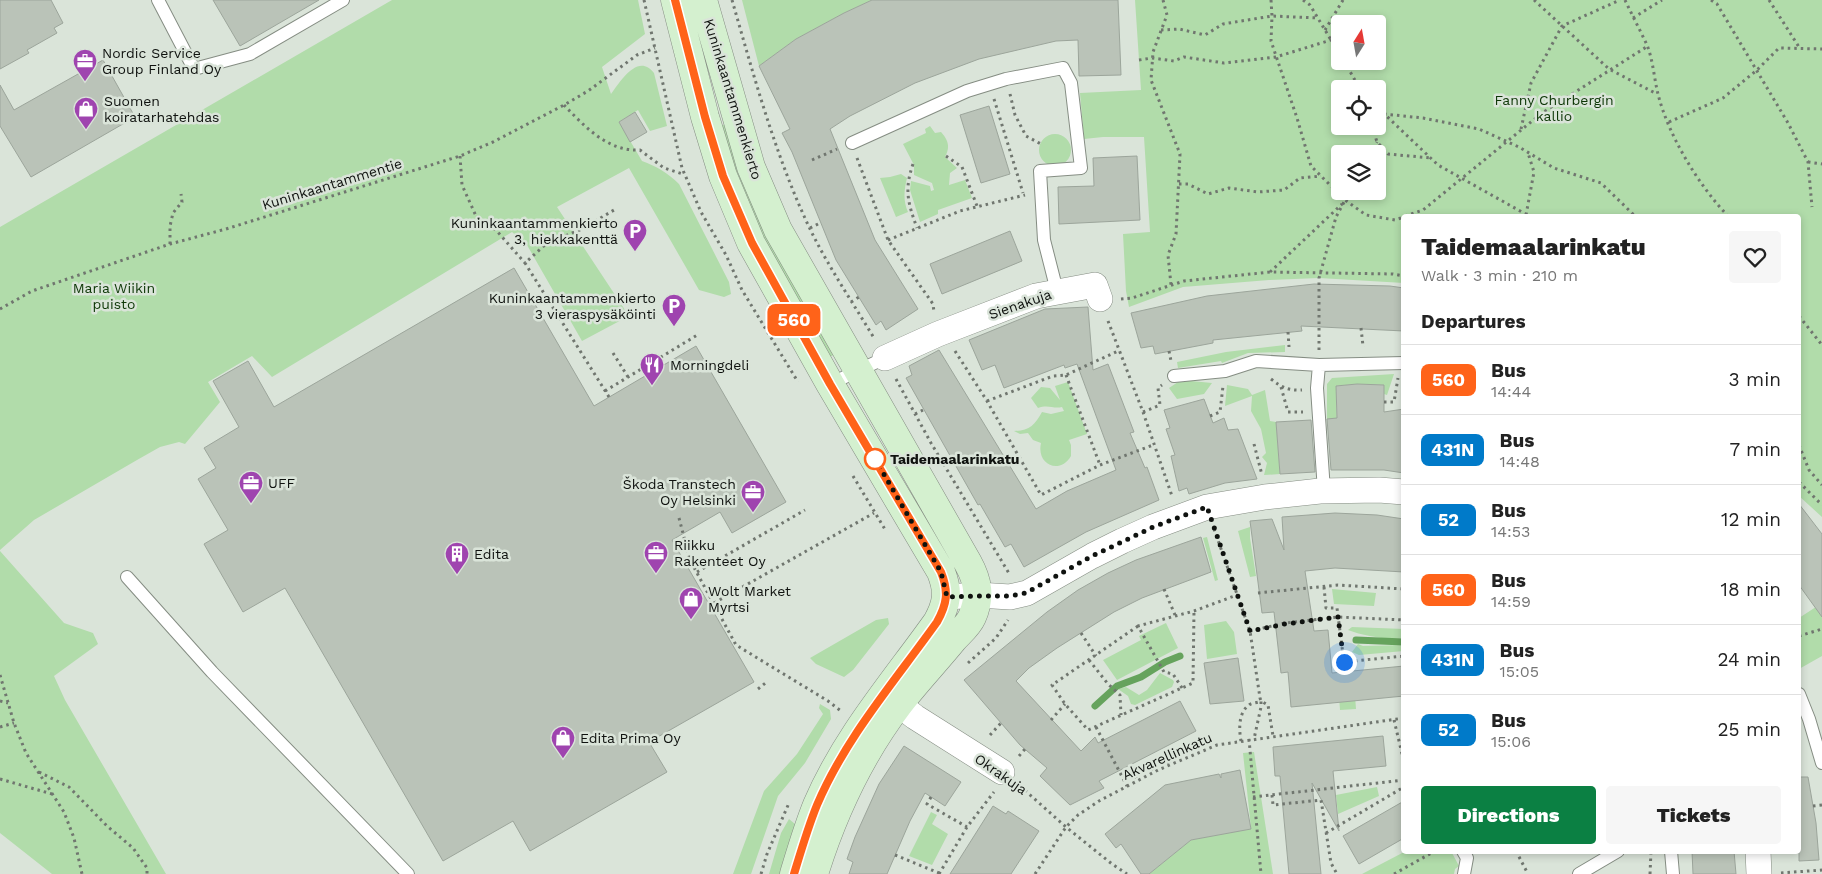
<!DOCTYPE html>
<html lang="en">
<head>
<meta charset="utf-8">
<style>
  :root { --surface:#fff; --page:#f6f6f6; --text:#222; --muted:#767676; --line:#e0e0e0; --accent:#0b8043 }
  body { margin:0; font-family:"Work Sans",sans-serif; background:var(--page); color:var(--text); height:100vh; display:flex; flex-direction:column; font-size:19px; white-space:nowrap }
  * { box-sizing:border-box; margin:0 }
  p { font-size:16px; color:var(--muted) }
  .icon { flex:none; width:28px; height:28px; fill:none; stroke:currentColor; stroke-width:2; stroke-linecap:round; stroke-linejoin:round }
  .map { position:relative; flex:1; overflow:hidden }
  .sheet { position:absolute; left:1401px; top:214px; width:400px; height:640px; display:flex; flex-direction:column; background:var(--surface); border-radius:5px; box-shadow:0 2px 8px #0003 }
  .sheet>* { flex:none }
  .badge { padding:0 10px; border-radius:8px; font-size:18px; line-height:32px }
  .needle { width:32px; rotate:11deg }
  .controls { position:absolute; left:1331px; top:15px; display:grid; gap:10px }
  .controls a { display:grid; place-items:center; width:55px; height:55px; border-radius:5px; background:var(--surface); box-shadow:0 2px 8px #0003; font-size:25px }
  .you { position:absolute; width:25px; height:25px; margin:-12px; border:4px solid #fff; border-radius:50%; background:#1a73e8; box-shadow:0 0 0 8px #1a73e833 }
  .map>.badge { position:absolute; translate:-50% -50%; box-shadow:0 0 0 2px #fff }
  h2 { padding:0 20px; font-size:19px; line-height:45px }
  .round { display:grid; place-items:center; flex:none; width:52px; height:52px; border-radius:5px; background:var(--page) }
  .summary { display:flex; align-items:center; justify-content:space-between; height:85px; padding:0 20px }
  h1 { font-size:24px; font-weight:800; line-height:38px }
  .cta { display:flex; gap:10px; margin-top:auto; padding:10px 20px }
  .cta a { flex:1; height:58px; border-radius:5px; background:var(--accent); color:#fff; font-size:20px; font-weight:800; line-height:58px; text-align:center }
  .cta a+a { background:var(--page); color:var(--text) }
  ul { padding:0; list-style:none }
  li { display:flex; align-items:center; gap:15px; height:70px; padding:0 20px; border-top:1px solid var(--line) }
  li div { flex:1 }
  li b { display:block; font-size:19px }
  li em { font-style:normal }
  li .badge { min-width:55px; font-weight:700; text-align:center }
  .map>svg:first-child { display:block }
</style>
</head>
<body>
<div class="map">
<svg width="1822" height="874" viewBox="0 0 1822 874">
  <rect width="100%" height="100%" fill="#dae4d9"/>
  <path fill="#b1dcaa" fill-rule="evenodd" d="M392,0h246l7,34 -43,33 9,27c9,-12 27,-42 43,-21l13,53 -17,5 -12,-21 -19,12 23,39c14,5 26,12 37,23l50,98 2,12 -7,3 -25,-7 -70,-122 -72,39 72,109 -47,25 -55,-96 -15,-13 -240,145 -20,-21 -44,26 12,20 -35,42 -6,-2 -19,5 -23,13 -103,60 -34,30v-323z
    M742,0h130l-28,13 -48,26 -37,27z
    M1135,0h687v517l-23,-21v-280h-395v67l-85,-5 -50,2 -86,7 -54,20 -3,-16 -3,-57 27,-2 -6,-95h-41l-19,2 -4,-46 61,-3zM1340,24h38v37h-38zM1340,89h38v37h-38zM1340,154h38v37h-38z
    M731,123l108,229 -11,6 -81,-144 -28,-88z
    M930,126l5,7 6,-1c8,9 9,15 4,25l12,11 -7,5 -1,12 16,-5 7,18 -34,12v4l-18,8 -10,-32 1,-9 19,5 1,5 3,-1 -2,-7 -18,-8v-10l-11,-21 23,-11 -1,-4z
    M1039 150a16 16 0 1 1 32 0a16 16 0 1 1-32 0Z
    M901,174l6,4c-3,12 -4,23 1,34l-12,5 -16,-39 10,-1z
    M1285,345v7l-37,1 -26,10 -1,-2 -43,7 -1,-6 49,-10z
    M1394,374l-7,21 -3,-1v-9l-27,-1 -21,2 1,39 -10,-2v-39l5,-6z
    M1181,380l31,3 -8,11 -27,5 -8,-11z
    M1068,382l19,52 -18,6 2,5v11c-11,19 -35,9 -30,-13l-8,-3 -5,-7 -8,1 -6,-3c15,0 21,-6 28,-19l9,2 13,-3 -2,-4c-9,2 -14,-3 -24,1l-7,-10 10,-11 9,1 10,12 -5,-14z
    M1227,385l21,4 4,6 13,-5 5,31 6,1 4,52 -16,1 3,-12 -5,-6 4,-4 -5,-24 -10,-18 1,-15 -27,10z
    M1250,527v11l6,38 -6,1 -12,-46z
    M1207,537l11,43 -3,1 -12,-43z
    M0,551l64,72 29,10 5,11 -44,32 11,24 101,174h-114l-52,-41z
    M1332,589l44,4 -2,13 -40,-2z
    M1822,603v53l-23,13v-51z
    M888,618l1,6 -36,46 -9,7 -28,-13 -6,-6 66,-38z
    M1226,621l8,11 3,22 -30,5 -3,-34z
    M1166,623l12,25 -61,32 -14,-20 38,-20 -2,-4z
    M1352,627l52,2v9c-19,2 -40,-2 -56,-8z
    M1358,644l5,2 41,-1v6l-45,4 -7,-3z
    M1353,669l3,40 -16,1 -3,-40z
    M1160,673l13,7 1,2 -2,5 -37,18 -4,-1 -3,-8 -10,-7 8,-2 13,8 8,-5z
    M820,704l10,6 1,9 -26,44 -27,33 -27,78h-18l31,-83 33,-37 26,-40 -4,-6z
    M1254,752l19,122h-124l42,-34 60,-12 -8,-75z
    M1377,787l2,9 -41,18 -2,-19z
    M931,812l6,3 -5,9 16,10 -16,31 -23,-9z
    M789,819l6,5 -10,50h-16l12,-41z
    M1406,851h45l8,15 -4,3 -1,5h-92z"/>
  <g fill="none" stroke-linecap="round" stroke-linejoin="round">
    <path stroke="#66a35d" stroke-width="7" d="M1356,640l48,2
      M1095,706l22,-20 24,-9 24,-15 15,-6"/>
  </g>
  <path fill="#bac3b8" stroke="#9ca59b" d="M0,0h51l12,23 -9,5 3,5 -30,17 2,3 -29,16z
    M213,0h106l-79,46z
    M872,0h246l3,75 -42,1 -1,-36 -22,1 -77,18 -64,24 -65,33 -20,13 45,111 43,69 -32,21 -5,-9 -5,4 -40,-65 -44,-108 -10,-19 8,-4 -31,-63 37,-27 48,-26z
    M103,60l32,57 -104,60 -31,-51v-41l14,25z
    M989,106l21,68 -29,9 -21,-68z
    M635,112l12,20 -17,10 -11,-20z
    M1137,156l3,64 -81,4 -1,-37 36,-1 -1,-28z
    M1010,231l12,30 -80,33 -12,-30z
    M514,268l80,138 102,-60 90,156 -54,31 -12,-21 -48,28 82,142 -105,60 18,30 -137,79 -17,-30 -70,40 -158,-273 -42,24 -39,-68 24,-14 -30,-51 18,-11 -12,-20 35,-21 -26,-46 35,-20 26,46z
    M1314,284l76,2 14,2v43l-103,-5 1,5 -89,9v3l-58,11 -2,-8 -12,2 -10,-35 76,-17z
    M1088,307l5,63 15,-6 26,68 -4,1 15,35 2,-1 12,33 -73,32 -62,35 -13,-23 -6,3 -25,-43 -2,1 -72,-127 6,-3 -3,-9 30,-16 97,159 31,-18 49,-21 -39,-106 -12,4 -1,-3 -60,23 -9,-23 -13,5 -13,-30 76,-31z
    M1357,384l27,1v27l20,-3v64l-20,-3h-53l-4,-51 10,-1 -1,-32z
    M1204,399l9,24 11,-5 4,12 10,-1 19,50 -32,4 -36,11 -2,-6 -8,3 -8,-35 4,-1 -9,-26 4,-1 -6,-18z
    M1311,420l4,52 -35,2 -4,-52z
    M1799,504l23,30v83l-23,-32z
    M1335,513l42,2 27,4v53l-69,-4 -30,3 9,60 14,-1 4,43 72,-7v30l-113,11 -3,-35 -7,1 -7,-61 -12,1 -12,-92 22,-2 12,31 -2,-33z
    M1201,537l10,35 -69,26 -28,14 -57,36 -28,20 -13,13 65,70 14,-14 3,6 82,-42 16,30 -97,50 5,7 -34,17 -30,-29 7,-8 -27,-23 -56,-65 83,-68 31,-22 30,-17 28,-13z
    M1238,658l6,43 -34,3 -6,-41z
    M1383,736l3,30 -53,5 6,60 -27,-48 9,91h-32l-9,-98h-5l-2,-29z
    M904,746l57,36 -16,24 -20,-13 -15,28 -23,53h-38l4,-12 -6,-3 8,-22 24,-53z
    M1240,770l11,59 -60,11 -42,34h-8l-20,-30 -5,4 -11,-14 60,-49 54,-11 2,4v-4z
    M1799,777h9l8,46 3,37 -20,1z
    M1404,801v37l-45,26 -16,-28z
    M993,806l13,8 2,-3 31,20 -28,43h-61z
    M1692,851h42l2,23h-43z"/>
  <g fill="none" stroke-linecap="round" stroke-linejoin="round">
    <defs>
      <path id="lane" d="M158,0l36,69 56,-15 93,-54
        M852,143l115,-52 39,-12 57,-11 8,15 10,85 -41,3 4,69 13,51
        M1319,365l-2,23 7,103
        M1174,376l51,-5 31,-10 63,4 85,-2
        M830,384l55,-26
        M127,577l85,95 196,202
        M1799,694l10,25 13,44
        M1463,851l4,7 -3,16
        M1671,851l2,23
        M1579,874l39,-23"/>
      <path id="street" d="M885,358l53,-24 98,-38 59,-11 5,14
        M947,597l31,-2 32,2 17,-4 65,-37 30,-15 31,-14 54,-20 58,-10 55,-6 59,-1 25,2
        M884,693l31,24 87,55
        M1758,851l1,23"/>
      <path id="secondary" d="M675,0l30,117 18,59 28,67 79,141 111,188c8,20 6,32 -4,50 -42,59 -91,115 -120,183 -9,22 -16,46 -23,69
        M703,0l48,167 27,63 190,333c10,18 13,34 4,54 -4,9 -13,16 -19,23 -18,22 -37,42 -54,64 -39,51 -66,109 -85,170"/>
    </defs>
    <use href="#lane" stroke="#858d83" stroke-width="14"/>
    <use href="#street" stroke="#858d83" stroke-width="26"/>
    <use href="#secondary" stroke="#858d83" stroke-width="29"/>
    <path stroke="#70766f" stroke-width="3" stroke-dasharray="2.5 4" stroke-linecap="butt" d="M644,0l38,168 19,44 25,43 16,35 56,92
      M732,0c21,73 41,147 72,216 19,43 46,82 70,122
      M1163,0l4,15 -14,37 -2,28 29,74 -4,80 -8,21 3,30
      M1271,0l1,16 -1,25 26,77 14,48 34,34 21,15 29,5 9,-3
      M1303,0l7,5 30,50
      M1534,0l75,69 48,25
      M1625,0c7,15 15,30 22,45 6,15 7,33 11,49 10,41 41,92 70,122
      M1711,0l6,4 71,119 20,39 4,45
      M1769,0l30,47
      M1633,18l29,-18
      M1161,30l18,-1 26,6 18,-11 49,-8 46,2
      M1325,30l18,-30
      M1139,60l13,-2 22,3 10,-4 40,6 52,-6 55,-17
      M1344,61l16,28
      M1010,94l5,21 11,21 15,8
      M994,99l29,94
      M564,105c20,21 44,47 76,45l24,18 19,6
      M1378,108l60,57 91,51
      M1384,114l39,4 56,11 40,18 35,21 47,15 34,33
      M1669,122l54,-24 34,-28 22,-22 43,1
      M1372,126l5,16 11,12 43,4
      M1521,129l10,-46 31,-57 58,-26
      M1370,154l7,-12
      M460,156l2,29 14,31 20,14 29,33
      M946,156l16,11 15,39
      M857,158l31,82 45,64 1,8
      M812,160l25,-11
      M1808,162l14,2
      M913,164c-9,26 -5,39 4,64
      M1179,184h9l20,10 21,-6 29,4 26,-2 16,-12 21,-2
      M1526,215l8,-43 -6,-19
      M1405,216l18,-6 119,-97 106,-67
      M810,228l10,-5
      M888,240l72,-29 65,-16
      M170,244v-18l3,-13 9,-11 -1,-8
      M1270,272l72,-68
      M1121,299l11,-1 52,-17 86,-9 123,2 11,2
      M851,302l8,-5
      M0,309l32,-18 138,-47 56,-15 234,-73 33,-14 71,-37 24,-14 49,-36 18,-7
      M1799,316l23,29
      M1108,321l35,91 29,84
      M1361,328l2,18 1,1
      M1288,332l1,15
      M1319,350v-72l17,-61 14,-26
      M955,351l32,50 54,94 59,-30 53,-20
      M1169,351l2,10
      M613,353l15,24
      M1066,375l34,90
      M896,379l35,64 79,132
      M1271,379c10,8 18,12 31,11
      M1281,387l7,25h15
      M605,391l94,-57
      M609,397l-84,-134 21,-19 36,-15 32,-19
      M987,401l66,-25 13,-1 52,-24
      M1384,402h10l4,-24
      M1143,412l17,-7 -2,-17 4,-3
      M915,414l8,-4
      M1210,416l10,-4 3,-26
      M1254,444l8,31
      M1799,445l10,25 13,15
      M853,476l33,55
      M1799,482l23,23
      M679,518l11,42 46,85 92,56 13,10
      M1214,529l36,102 10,67 1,3 7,4 5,31
      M697,572l108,-62
      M1324,587l2,21h11l7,54 60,-6
      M1164,589l11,26
      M1258,593l80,-8 66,4
      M714,603l160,-90
      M1138,626l-86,59 13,19 23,26 105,-47 1,-72
      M1250,631l35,-8 53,-6 66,3
      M1081,633l15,23
      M1799,636l23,-7
      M1089,660l19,24 12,11 1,20
      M968,663l28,-25 12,-18
      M0,675l14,48 12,30 38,59 10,26 8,36
      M1182,688l-9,-14 -9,-2 -26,-46 56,-15 43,-16
      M758,689l10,-8
      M0,701l8,2
      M1051,720l14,-16
      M1394,720l10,42
      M0,727l14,-4
      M1096,727l31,59
      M990,735l11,-12
      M1249,739l12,135
      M1241,741c-2,-11 -3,-28 8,-36 2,-2 8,-2 12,-4v6l-7,32
      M1180,747l5,11
      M1165,755l5,10
      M1019,756l6,-7
      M1149,762l5,9
      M1132,770l5,10
      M39,772l30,15 38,39 26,22 14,20v6
      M0,779l52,15
      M1020,786l46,41 46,37 15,10
      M1272,795l1,10 48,-5 10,63 6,11
      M931,797l-4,7 40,23
      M1253,797l151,-17
      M1813,806l9,-1
      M1326,833l78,-46
      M1516,851l12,23
      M895,855l44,18
      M1781,873l41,-3
      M761,874l6,-20 22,-51
      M939,874l28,-47 27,-35
      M1035,874l31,-47 12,-12 21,-14 59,-31 59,-25 187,-27
      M1394,874l41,-23
      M1650,874l1,-23"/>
    <use href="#lane" stroke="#fff" stroke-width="12"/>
    <use href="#street" stroke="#fff" stroke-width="25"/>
    <use href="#secondary" stroke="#d4f0cf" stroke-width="28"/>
  </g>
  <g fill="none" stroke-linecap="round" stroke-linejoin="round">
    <defs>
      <path id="line" d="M675,0l30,117 18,59 29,67 78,141 111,188c8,20 6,32 -4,50 -42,59 -91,115 -120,183 -9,22 -16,46 -23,69"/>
    </defs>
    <use href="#line" stroke="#fff" stroke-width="11"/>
    <use href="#line" stroke="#ff6319" stroke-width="8"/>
    <path stroke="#0f120f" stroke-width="5" stroke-dasharray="0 9" d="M875,459l66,113 6,25 31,-1h32l16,-3 66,-37 30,-14 31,-15 54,-20 43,124 35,-7 53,-7 6,45"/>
  </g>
  <defs>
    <symbol id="office-pin" viewBox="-11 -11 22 30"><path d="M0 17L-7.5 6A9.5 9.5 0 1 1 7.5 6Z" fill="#9f44af" stroke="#dae4d9"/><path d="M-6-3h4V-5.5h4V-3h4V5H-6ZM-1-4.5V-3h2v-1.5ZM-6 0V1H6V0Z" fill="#fff"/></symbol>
    <symbol id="shop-pin" viewBox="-11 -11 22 30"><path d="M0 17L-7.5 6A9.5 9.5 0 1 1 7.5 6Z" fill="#9f44af" stroke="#dae4d9"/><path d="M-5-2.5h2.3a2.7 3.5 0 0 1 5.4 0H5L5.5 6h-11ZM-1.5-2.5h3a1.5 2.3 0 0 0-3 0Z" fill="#fff"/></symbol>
    <symbol id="parking-pin" viewBox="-11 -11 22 30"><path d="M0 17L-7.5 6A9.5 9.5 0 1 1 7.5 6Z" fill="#9f44af" stroke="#dae4d9"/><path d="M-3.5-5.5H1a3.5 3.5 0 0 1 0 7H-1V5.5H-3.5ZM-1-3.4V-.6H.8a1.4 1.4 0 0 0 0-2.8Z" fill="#fff"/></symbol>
    <symbol id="restaurant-pin" viewBox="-11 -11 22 30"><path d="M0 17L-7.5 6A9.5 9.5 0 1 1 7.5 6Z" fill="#9f44af" stroke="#dae4d9"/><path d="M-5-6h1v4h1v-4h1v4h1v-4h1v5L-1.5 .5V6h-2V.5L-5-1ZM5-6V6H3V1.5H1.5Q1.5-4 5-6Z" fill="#fff"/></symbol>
    <symbol id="building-pin" viewBox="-11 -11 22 30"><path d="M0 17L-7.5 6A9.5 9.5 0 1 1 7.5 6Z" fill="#9f44af" stroke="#dae4d9"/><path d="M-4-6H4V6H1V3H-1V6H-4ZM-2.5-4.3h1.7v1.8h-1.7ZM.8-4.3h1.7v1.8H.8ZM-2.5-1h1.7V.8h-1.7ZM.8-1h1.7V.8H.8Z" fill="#fff"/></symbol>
  </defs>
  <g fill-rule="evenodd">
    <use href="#office-pin" x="71" y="47" width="28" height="38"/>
    <use href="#shop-pin" x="72" y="95" width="28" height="38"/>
    <use href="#parking-pin" x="621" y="217" width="28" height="38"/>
    <use href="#parking-pin" x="660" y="292" width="28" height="38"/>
    <use href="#restaurant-pin" x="638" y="351" width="28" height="38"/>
    <use href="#office-pin" x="237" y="469" width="28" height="38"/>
    <use href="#office-pin" x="739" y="478" width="28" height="38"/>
    <use href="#office-pin" x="642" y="539" width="28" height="38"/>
    <use href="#building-pin" x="443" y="540" width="28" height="38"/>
    <use href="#shop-pin" x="677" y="585" width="28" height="38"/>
    <use href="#shop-pin" x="549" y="724" width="28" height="38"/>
  </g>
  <circle fill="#fff" stroke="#ff6319" stroke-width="2.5" cx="875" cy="459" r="10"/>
  <g text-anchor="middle" stroke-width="5" stroke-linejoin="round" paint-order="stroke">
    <g font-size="14" fill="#0f120f" stroke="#dae4d9" text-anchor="start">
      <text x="102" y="58">Nordic Service<tspan x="102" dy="16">Group Finland Oy</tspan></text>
      <text x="104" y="106">Suomen<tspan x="104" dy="16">koiratarhatehdas</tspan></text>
      <text x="618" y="228" text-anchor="end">Kuninkaantammenkierto<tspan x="618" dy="16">3, hiekkakenttä</tspan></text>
      <text x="656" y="303" text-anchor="end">Kuninkaantammenkierto<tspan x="656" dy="16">3 vieraspysäköinti</tspan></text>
      <text x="670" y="370">Morningdeli</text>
      <text x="268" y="488">UFF</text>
      <text x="736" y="489" text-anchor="end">Škoda Transtech<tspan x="736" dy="16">Oy Helsinki</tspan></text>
      <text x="674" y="550">Riikku<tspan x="674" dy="16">Rakenteet Oy</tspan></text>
      <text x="474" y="559">Edita</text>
      <text x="708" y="596">Wolt Market<tspan x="708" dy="16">Myrtsi</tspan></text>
      <text x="580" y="743">Edita Prima Oy</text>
    </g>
    <g font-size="14" fill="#0f120f" stroke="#dae4d9">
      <text transform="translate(733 99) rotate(73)" y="5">Kuninkaantammenkierto</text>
      <text transform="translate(332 184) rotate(-17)" y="5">Kuninkaantammentie</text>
      <text transform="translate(1020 304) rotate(-19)" y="5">Sienakuja</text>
      <text transform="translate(1167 756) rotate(-24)" y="5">Akvarellinkatu</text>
      <text transform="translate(1001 774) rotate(35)" y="5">Okrakuja</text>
    </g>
    <g font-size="14" fill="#0d3706" stroke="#dae4d9">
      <text x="1554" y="105">Fanny Churbergin<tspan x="1554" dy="16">kallio</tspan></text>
      <text x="114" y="293">Maria Wiikin<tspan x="114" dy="16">puisto</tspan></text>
    </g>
    <g font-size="14" font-weight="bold" fill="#0f120f" stroke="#dae4d9" text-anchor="start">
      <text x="890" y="464">Taidemaalarinkatu</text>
    </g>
  </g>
</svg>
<div class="controls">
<a><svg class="needle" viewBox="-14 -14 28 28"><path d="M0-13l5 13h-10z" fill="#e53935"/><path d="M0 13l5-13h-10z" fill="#767676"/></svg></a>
<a><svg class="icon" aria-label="locate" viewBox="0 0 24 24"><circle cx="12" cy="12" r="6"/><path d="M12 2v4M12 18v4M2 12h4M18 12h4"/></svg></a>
<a><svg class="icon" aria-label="layers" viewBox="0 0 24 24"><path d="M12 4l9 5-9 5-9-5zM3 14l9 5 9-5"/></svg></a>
</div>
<div class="you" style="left:1344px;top:662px"></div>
<b class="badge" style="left:794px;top:320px;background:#ff6319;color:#fff">560</b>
<section class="sheet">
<div class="summary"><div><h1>Taidemaalarinkatu</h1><p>Walk · 3 min · 210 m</p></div><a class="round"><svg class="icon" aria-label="heart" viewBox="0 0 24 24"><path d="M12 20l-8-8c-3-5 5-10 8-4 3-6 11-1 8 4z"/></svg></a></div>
<h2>Departures</h2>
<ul>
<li><span class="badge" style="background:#ff6319;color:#fff">560</span><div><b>Bus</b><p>14:44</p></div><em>3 min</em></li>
<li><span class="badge" style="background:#007ac9;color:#fff">431N</span><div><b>Bus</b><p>14:48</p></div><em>7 min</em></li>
<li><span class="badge" style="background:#007ac9;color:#fff">52</span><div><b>Bus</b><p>14:53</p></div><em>12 min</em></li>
<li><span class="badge" style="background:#ff6319;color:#fff">560</span><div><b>Bus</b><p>14:59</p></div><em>18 min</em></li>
<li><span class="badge" style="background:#007ac9;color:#fff">431N</span><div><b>Bus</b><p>15:05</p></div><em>24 min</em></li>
<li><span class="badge" style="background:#007ac9;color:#fff">52</span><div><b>Bus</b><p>15:06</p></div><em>25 min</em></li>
</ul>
<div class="cta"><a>Directions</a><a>Tickets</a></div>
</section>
</div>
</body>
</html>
